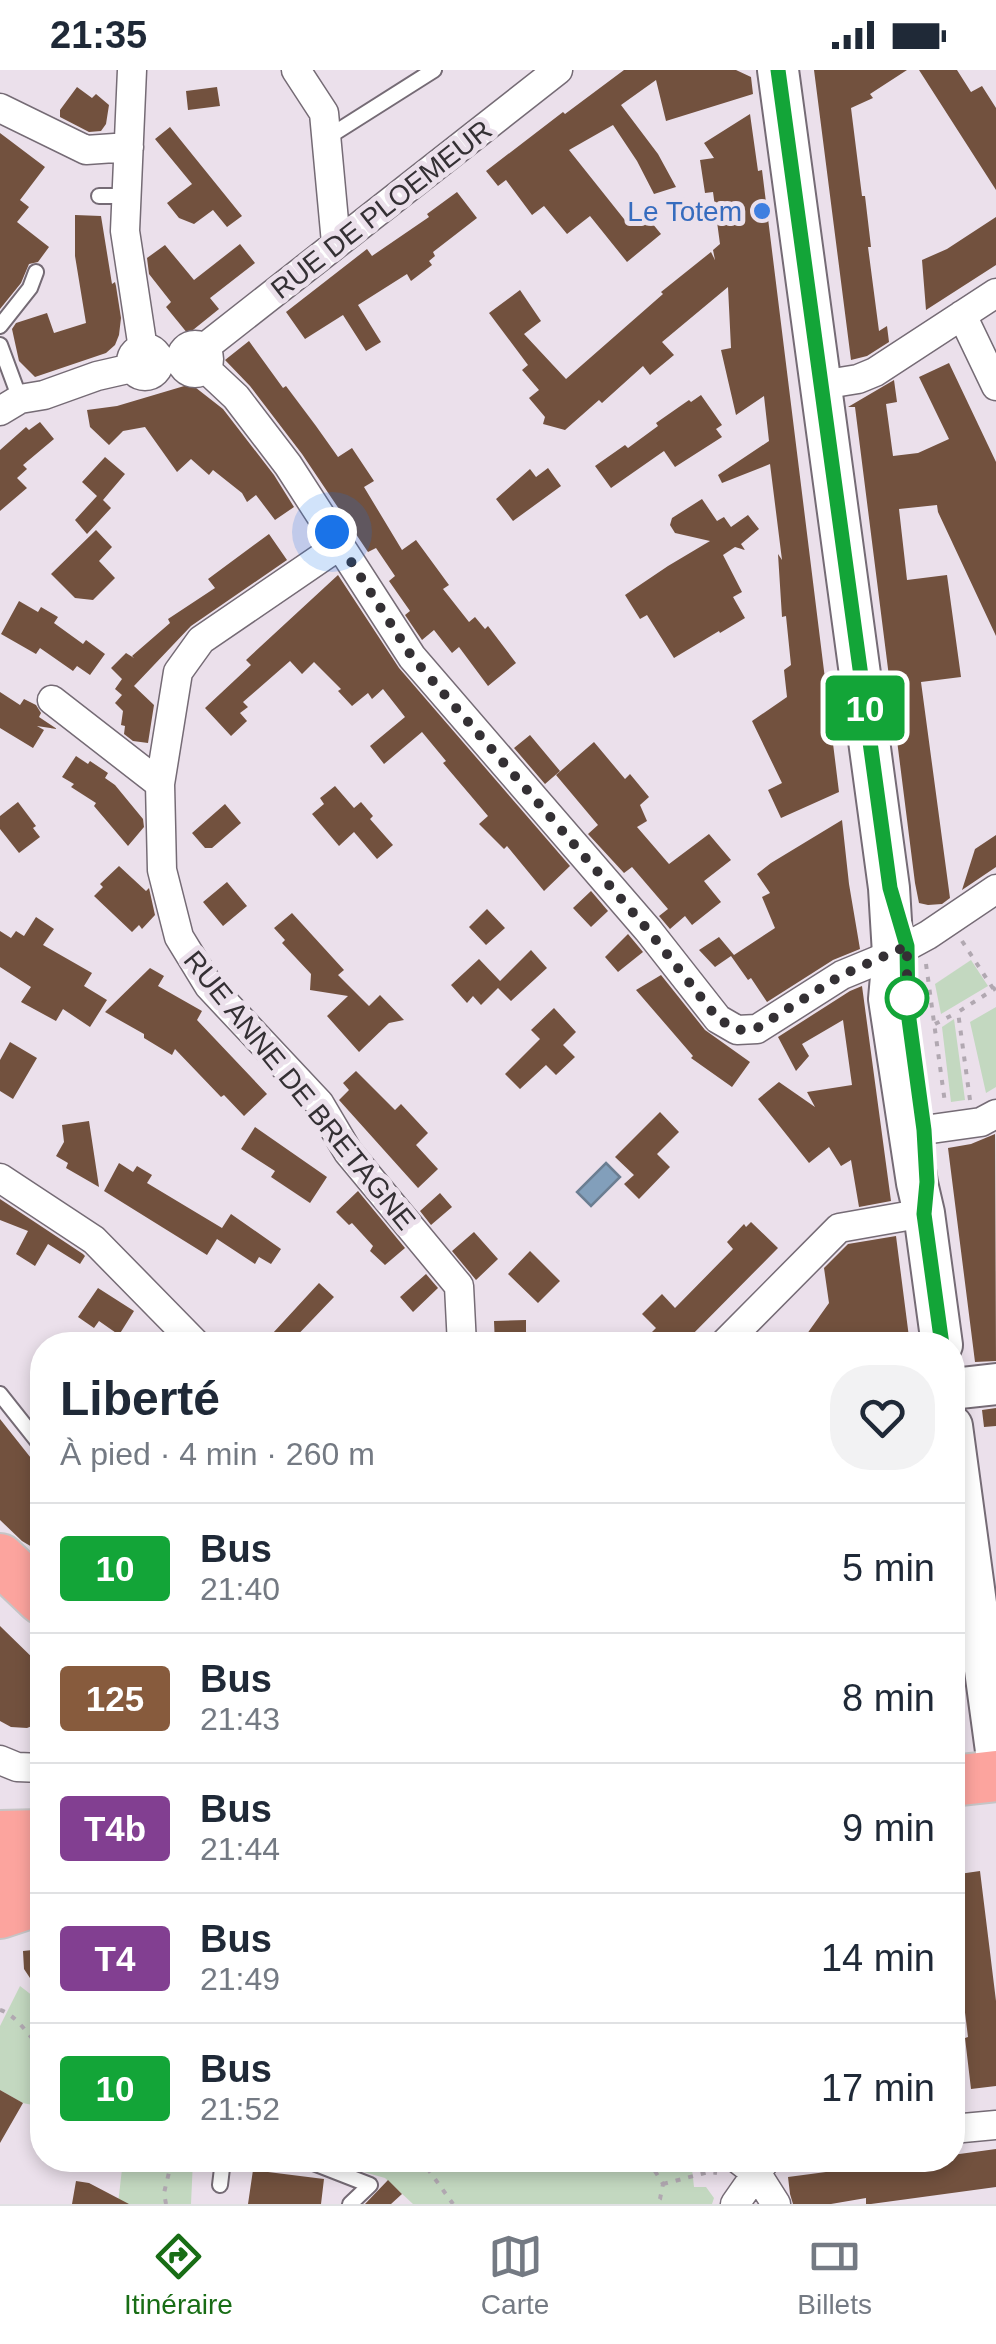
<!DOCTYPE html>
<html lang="fr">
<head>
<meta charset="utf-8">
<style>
  :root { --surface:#fff; --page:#f2f2f3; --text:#1f2937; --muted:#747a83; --line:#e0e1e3; --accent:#186d15 }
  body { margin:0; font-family:Helvetica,sans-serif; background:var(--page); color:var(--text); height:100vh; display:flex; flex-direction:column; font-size:38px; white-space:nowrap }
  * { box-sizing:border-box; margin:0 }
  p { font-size:32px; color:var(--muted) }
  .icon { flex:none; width:55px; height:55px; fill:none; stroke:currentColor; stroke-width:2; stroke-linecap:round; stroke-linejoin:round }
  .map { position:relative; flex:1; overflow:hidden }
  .panel { position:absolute; left:30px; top:1262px; width:935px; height:840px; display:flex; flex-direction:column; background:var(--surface); border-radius:40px; box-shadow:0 5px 15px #0003 }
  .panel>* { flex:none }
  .badge { padding:0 20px; border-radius:8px; font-size:35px; line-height:65px }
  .you { position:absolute; width:50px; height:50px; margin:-25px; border:8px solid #fff; border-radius:50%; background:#1a73e8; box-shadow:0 0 0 15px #1a73e833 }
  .map>.badge { position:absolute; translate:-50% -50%; box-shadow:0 0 0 5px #fff }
  .round { display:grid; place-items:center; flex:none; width:105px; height:105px; border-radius:40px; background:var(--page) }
  .summary { display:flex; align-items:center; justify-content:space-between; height:170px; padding:0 30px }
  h1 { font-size:48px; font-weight:700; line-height:75px }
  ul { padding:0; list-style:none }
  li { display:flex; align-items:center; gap:30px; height:130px; padding:0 30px; border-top:2px solid var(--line) }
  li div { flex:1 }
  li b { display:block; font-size:38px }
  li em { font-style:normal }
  li .badge { min-width:110px; font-weight:700; text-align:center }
  .status { display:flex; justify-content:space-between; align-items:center; height:70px; padding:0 50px; background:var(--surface); direction:ltr }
  .status svg { height:28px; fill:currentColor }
  .tab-bar { display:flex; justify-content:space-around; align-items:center; height:140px; border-top:2px solid var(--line); background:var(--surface); font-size:28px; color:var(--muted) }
  .tab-bar a { display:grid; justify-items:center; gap:5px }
  .tab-bar .current { color:var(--accent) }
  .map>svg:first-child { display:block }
</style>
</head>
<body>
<div class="status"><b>21:35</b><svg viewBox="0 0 49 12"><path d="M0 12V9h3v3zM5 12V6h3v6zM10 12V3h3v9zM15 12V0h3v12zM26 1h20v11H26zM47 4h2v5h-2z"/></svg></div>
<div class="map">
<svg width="996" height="2134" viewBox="0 0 996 2134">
  <rect width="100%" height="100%" fill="#ebe0eb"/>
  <path fill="#c3d8c0" d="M971,890l17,26 -47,28 -6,-30z
    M996,937v80l-10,6 -16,-71z
    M954,949l11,81 -14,2 -9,-75z
    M20,1916l22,17v104l-19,-4 -23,-13v-64z
    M123,2090h70l-2,44h-73z
    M321,2090h370l3,27h12l8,11 -2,6h-299l-28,-26z"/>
  <path fill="#829fbb" stroke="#6b7e92" stroke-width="2.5" d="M606,1093l14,14 -29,29 -14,-14z"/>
  <path fill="#72513e" d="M624,0h112l15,7 2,17 -87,27 -10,-41 -35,25 37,49 18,33 -22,7 -17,-33 -24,-36 -44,25 59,74 15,-12 18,22 -34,28 -37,-46 -23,18 -23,-28 -12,9 -26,-35 -8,6 -12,-15 77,-59 2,2z
    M814,0h93l-37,24 3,4 -22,10 11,88h3l6,51h-3l11,84 8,-5 2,16 -22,14 -16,4z
    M919,0h38l14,22 11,-6 14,22v82z
    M77,17l15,11 4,-4 13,11 -3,19 -5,7 -12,1 -29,-15v-7z
    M217,17l3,19 -32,4 -2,-19z
    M750,44l8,57 4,-1 77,622 -58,26 -13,-28 14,-7 -30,-62 35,-24 -3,-27 7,-5 -5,-49 -4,1 -4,-63 4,6 -12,-96 -48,19 -4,-8 51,-34 -5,-45 -28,19 -15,-65 10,-2 -3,-61 -66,55 12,13 -24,20 -7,-9 -41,37 -3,-3 -34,30 -22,-6 2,-7 -16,-19 10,-8 -17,-20 6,-5 -39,-52 31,-23 21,31 -17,13 42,45 97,-85 -2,-2 50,-40 4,8 -2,-10 7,-6 -7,-52 -8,1 -5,-33 14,-2 -10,-15z
    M170,57l72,89 -15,11 -14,-17 -19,14 -15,-6 -12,-15 25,-19 -37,-45z
    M0,63l45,34 -25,33 9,7 -12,15 32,25 -11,15 -9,2 -8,19 -21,26z
    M457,122l20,26 -44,34 2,4 -6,5 3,4 -21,16 -4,-7 -49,31 23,37 -15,9 -23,-36 -38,24 -19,-27 81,-63 5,7 57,-39 -2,-3z
    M75,145l26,1 11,68 3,-2 1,4 5,32 -2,17 -4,10 -9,8 -71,24 -16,-16 -7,-32 4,-6 31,-10 7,20 32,-10 -11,-67z
    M996,147v48l-70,45 -4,-50 25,-11z
    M240,174l15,19 -45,35 9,11 -31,25 -22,-27 5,-5 -22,-28 -2,-16 18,-13 29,35z
    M249,271l34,47 3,-2 30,40 22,31 14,-9 22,33 -10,6 38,63 14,-10 33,45 -6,4 26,33 6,-5 10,12 3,-3 28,37 -28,23 -29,-39 -7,6 -18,-23 -12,10 -17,-25 5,-4 -21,-30 6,-5 -19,-28 -8,4 -66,-98 -52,-68 -25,-26z
    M949,293l47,99v174l-58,-124 -1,-7 -38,4 8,71 40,-5 14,102 -40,5 29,216 -8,6 -14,1 -9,-2 -4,-20 -60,-476h-7l46,-27 3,22 -11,2 7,52 25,-3 31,-14 -30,-62z
    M191,314l32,25 51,66 20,32 -19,13 -19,-25 -9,7 -5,-9 -29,-23 -4,5 -18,-16 -14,13 -32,-45 -22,4 -14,14 -19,-18 -3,-17 30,-4z
    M701,325l21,30 -6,4 6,8 -47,30 -11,-16 -53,37 -16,-22 30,-21 3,3 30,-22 -2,-3 33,-23 2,2z
    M40,352l14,17 -31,26 4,4 -10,9 10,10 -27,23v-61l26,-23 3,3z
    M105,387l20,17 -22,26 8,8 -24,26 -12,-14 22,-24 -15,-14z
    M548,398l13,18 -48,35 -17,-22 34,-30 6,8z
    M702,429l15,22 7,-4 7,10 17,-12 11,14 -18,15 4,6 -10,-3 -12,8 19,37 -9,5 12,21 -25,15 -1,-2 -45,27 -27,-43 -7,4 -15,-24 43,-29 42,-25 -35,-8 -5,-8 2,-7z
    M96,460l16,17 -13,14 16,17 -22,22 -18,-2 -24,-24z
    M269,464l18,26 -96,66 -57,60 20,19 -6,38 -15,-2 -9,-7 1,-8 -4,-1 2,-14 -8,-8 7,-8 -7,-6 7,-10 -11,-11 15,-15 8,5 -2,-2 38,-33 -2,-4 47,-31 -7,-9z
    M338,505l61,93 171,198 -26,25 -37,-45 -3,3 -25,-25 9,-8 -45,-53 3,-2 -24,-29 -38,32 -14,-18 35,-29 -22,-28 -11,10 -4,-6 -16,13 -14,-15 3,-2 -27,-27 -12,12 -12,-13 -47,41 5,5 -8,6 7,8 -16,15 -26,-28 46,-43 -5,-5z
    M19,531l19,11 3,-5 17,10 -4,6 29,21 3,-4 19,14 -15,21 -13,-9 -4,5 -33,-23 -4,6 -35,-20z
    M0,622l20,13 4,-6 12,6 5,8 -2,4 18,12 -20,-3 7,4 -11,18 -33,-20z
    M530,665l30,36 -15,13 -31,-36z
    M594,672l31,37 5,-5 19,23 -9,8 7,16 -10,6 32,37 40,-30 22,26 -27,21 17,21 -29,23 -7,-9 -15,13 -11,-13 9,-7 -36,-42 -8,6 -36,-39 10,-9 -42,-50z
    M76,686l12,8 2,-3 18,12 -3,5 10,7 28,34 1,8 -16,19 -34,-40 2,-3 -25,-16 3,-3 -12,-7z
    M335,716l19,22 7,-6 12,14 -3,3 23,26 -16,14 -23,-27 -15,14 -27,-32 12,-10 -4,-6z
    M18,732l18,24 -3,2 7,9 -21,16 -19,-24v-13z
    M225,734l16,19 -29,25h-7l-13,-15z
    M842,750l7,64 11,65 -27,11 -66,42 -16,-24 -3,2 -17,-24 -16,11 -16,-17 20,-13 15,18 41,-27 -13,-31 8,-4 -13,-19 14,-11z
    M996,765v32l-34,23 13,-41z
    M119,796l27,25 3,-3 6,27 -13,14 -3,-4 -7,7 -38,-36 9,-9 -3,-3z
    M227,812l20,24 -24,20 -20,-24z
    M591,821l17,20 -17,16 -18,-19z
    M487,839l18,19 -19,17 -17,-18z
    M292,843l52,57 -6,5 31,31 11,-11 24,25 -15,3 -30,29 -32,-36 21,-20 -38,-6 1,-16 -29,-31 3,-3 -11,-12z
    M36,847l18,12 -11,16 49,28 -8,13 23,14 -17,27 -27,-18 -7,12 -35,-19 10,-15 -31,-20v-36l11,7 5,-7 8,5z
    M628,864l15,18 -25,20 -13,-15z
    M531,880l16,18 -36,33 -13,-13 -17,17 -8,-9 -6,7 -16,-18 28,-26 21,22z
    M150,898l14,8 -6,10 44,25 -5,9 70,74 -23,22 -20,-21 -3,2 -46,-48 -3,6 -28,-17v-4l-39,-22z
    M661,905l44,55 45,32 -18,25 -41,-29 2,-2 -57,-66z
    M862,916l29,215 -32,6 -8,-47 -10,6 -12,-19 -20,16 -51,-64 21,-17 36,25 -8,-15 45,-7 -9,-65 -41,24 7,12 -13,15 -18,-34 72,-46z
    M554,938l22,24 -13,13 12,12 -19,18 -10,-10 -26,24 -15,-15 35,-35 -9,-9z
    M10,972l27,16 -24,41 -13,-8v-31z
    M356,1001l39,39 6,-6 27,29 -12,12 22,24 -20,19 -79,-88 10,-10 -6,-7z
    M660,1042l19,20 -22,22 13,13 -31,32 -15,-15 10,-9 -19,-18z
    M89,1051l10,66 -33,-19 2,-5 -12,-7 8,-14 -2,-17z
    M255,1057l72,50 -17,26 -39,-26 4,-6 -34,-22z
    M995,1064l1,227 -21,1 -27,-214 23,-4z
    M119,1093l14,9 4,-6 15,9 -5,8 75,45 9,-14 50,35 -10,15 -12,-7 -4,7 -38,-25 -10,16 -103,-64z
    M358,1121l47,57 -20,17 -15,-14 3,-5 -21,-23 -3,2 -13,-13z
    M440,1123l12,14 -21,18 -11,-14z
    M0,1129l83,55 2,2 -5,8 -32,-20 -13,22 -19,-12 12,-23 -28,-11z
    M751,1152l27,26 -96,97h-43l17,-17 -14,-14 20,-20 13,14 58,-59 -6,-7 17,-18 2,3z
    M474,1162l24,27 -22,21 -24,-29z
    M896,1166l14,109h-111l30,-42 -5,-35 24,-24z
    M530,1181l30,30 -22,22 -30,-29z
    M426,1204l12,14 -25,24 -13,-15z
    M319,1213l15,14 -46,48h-3l-12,-12z
    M98,1218l36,23 -15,24 -20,-14 -5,7 -16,-11z
    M526,1250v25h-31l-1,-24z
    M996,1338v18l-12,1 -2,-17z
    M0,1349l42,53v81l-20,-12 -22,-21z
    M0,1556l42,41v55l-15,6 -16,-1 -11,-6z
    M980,1801l16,130v85l-25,3 -6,-51 3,-1 -7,-57 -9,1v-106z
    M42,1879v47l-18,-27 -1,-18z
    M0,2020l23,13 -23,40z
    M996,2079v38l-125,17h-5v-6l-35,6h-38l-3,-10 -2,-17 129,-17h35v-5z
    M253,2100l71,9 -3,25h-73z
    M388,2110l14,14 -11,10h-26z
    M76,2111l13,2 40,21h-57z"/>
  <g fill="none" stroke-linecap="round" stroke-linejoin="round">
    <defs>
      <path id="lane" d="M325,69l109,-69
        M99,126h28
        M0,256l30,-38 6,-16
        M0,275l20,54
        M0,1324l42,53
        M294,2090l17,2 59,23 -20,19
        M220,2115l3,-25"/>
      <path id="street" d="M132,0l-7,161 18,118
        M296,0l28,43 12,130
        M0,38l86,42 43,-3
        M962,245l34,71
        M181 289a14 14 0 1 1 28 0a14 14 0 1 1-28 0Z
        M204,278l354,-278
        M131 292a14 14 0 1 1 28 0a14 14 0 1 1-28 0Z
        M205,298l31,29 52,68 124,192 236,273 70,89 19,11 20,-1 85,-54 51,-21 35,-19 68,-46
        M821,315l37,-6 17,-7 121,-79
        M0,341l20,-12 24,-4 53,-19 35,-8
        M340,475l-139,95 -23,32 -18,112 2,86 17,67 30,49 110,117 29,49 111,134 3,59
        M52,630l108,84
        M924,1060l57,-8 15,-8
        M0,1108l94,62 103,105
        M723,1275l116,-117 85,-15
        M0,1690l17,7 25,1
        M952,2059l44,-4
        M739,2090l18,14 19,30
        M735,2134l30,-43"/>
      <path id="secondary" d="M778,0l111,818 4,66 -4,45 28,184 7,30 18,132
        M952,1319l44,-5
        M952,1356l44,325"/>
      <path id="highway" d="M0,1489l42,40
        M952,1711l44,-5
        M0,1766l42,-1
        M0,1801h42
        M0,1843l42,-14"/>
    </defs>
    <use href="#lane" stroke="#756b75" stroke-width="18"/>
    <use href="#street" stroke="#756b75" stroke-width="31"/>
    <use href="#secondary" stroke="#756b75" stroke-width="44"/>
    <use href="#highway" stroke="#c6c5c6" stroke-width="54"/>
    <path stroke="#b1a8b1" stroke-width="4" stroke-dasharray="5 8" stroke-linecap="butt" d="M962,871l34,52
      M926,894l19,139
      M935,954l23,-12
      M970,1030l-12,-88 38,-24
      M0,1940c17,5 29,27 42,39
      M418,2090l7,5 28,39
      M648,2090l15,24 -3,15 -4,5
      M663,2114l46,-12 8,1
      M166,2134l-2,-11 8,-33"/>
    <use href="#lane" stroke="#fff" stroke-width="14"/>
    <use href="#street" stroke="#fff" stroke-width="28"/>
    <use href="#secondary" stroke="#fff" stroke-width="40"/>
    <use href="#highway" stroke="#fca49e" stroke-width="50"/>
  </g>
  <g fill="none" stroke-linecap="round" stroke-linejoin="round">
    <defs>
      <path id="line" d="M778,0l112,818 17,58 1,66 16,118 3,52 -3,32 18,131"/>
    </defs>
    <use href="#line" stroke="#fff" stroke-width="22"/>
    <use href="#line" stroke="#13a538" stroke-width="15"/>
    <path stroke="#343034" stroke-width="10" stroke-dasharray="0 18" d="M332,462l80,125 236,273 70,89 20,11 19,-2 85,-53 65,-29v52"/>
  </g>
  <circle fill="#3f7fe0" stroke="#ebe0eb" stroke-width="4" cx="762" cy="141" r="10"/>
  <circle fill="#fff" stroke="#13a538" stroke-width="5" cx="907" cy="928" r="20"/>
  <g text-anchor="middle" stroke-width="10" stroke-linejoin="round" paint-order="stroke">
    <g font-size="28" fill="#343034" stroke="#ebe0eb">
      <text transform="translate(381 139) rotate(-38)" y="10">RUE DE PLOEMEUR</text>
      <text transform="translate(300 1020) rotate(51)" y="10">RUE ANNE DE BRETAGNE</text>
    </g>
    <g font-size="28" fill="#366cbe" stroke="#ebe0eb" text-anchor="end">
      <text x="742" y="151">Le Totem</text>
    </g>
  </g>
</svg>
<div class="you" style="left:332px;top:462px"></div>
<b class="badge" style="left:865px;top:638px;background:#13a538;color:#fff">10</b>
<section class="panel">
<div class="summary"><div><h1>Liberté</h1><p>À pied · 4 min · 260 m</p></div><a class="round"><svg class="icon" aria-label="heart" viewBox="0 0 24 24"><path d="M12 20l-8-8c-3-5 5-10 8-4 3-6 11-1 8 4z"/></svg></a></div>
<ul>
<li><span class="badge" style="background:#13a538;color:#fff">10</span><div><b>Bus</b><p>21:40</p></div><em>5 min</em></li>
<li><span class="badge" style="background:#875b3d;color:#fff">125</span><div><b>Bus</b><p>21:43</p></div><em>8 min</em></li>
<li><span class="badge" style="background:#823f91;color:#fff">T4b</span><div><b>Bus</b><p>21:44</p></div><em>9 min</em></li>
<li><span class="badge" style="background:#823f91;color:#fff">T4</span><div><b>Bus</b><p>21:49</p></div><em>14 min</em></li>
<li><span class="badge" style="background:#13a538;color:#fff">10</span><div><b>Bus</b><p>21:52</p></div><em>17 min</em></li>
</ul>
</section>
</div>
<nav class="tab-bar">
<a class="current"><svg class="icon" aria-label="directions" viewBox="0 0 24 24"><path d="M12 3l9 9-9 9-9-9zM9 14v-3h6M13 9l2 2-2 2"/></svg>Itinéraire</a>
<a><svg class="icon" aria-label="map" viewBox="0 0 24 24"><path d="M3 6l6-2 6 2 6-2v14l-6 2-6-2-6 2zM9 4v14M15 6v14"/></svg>Carte</a>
<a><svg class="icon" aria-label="tickets" viewBox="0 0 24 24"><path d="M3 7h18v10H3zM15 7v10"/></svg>Billets</a>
</nav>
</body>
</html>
